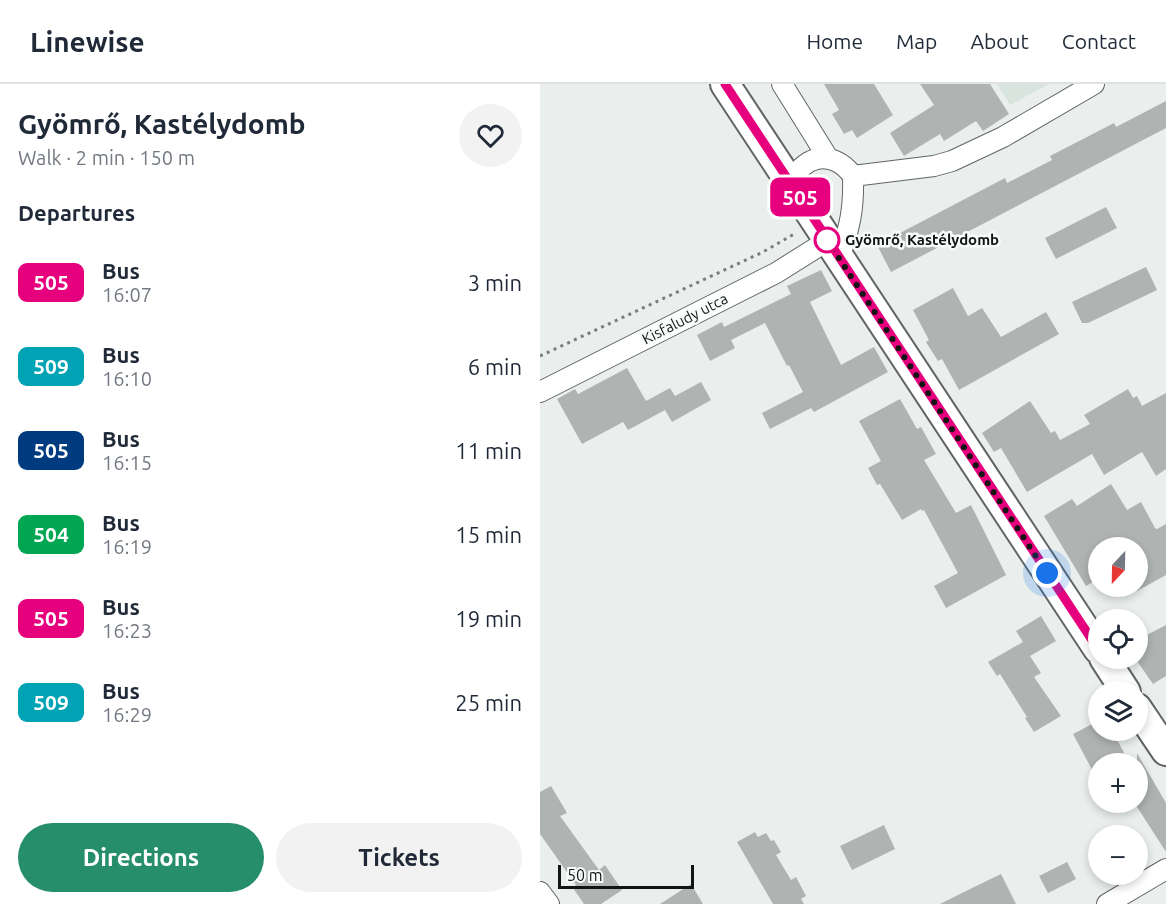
<!DOCTYPE html>
<html lang="en">
<head>
<meta charset="utf-8">
<style>
  :root { --surface:#fff; --page:#f2f2f3; --text:#1f2937; --muted:#747a83; --line:#e0e1e3; --accent:#268e6b }
  body { margin:0; font-family:Ubuntu,sans-serif; background:var(--page); color:var(--text); height:100vh; display:flex; flex-direction:column; font-size:22px; white-space:nowrap }
  * { box-sizing:border-box; margin:0 }
  p { font-size:20px; color:var(--muted) }
  .icon { flex:none; width:33px; height:33px; fill:none; stroke:currentColor; stroke-width:2; stroke-linecap:round; stroke-linejoin:round }
  .map { position:relative; flex:1; overflow:hidden }
  .side { display:flex; flex-direction:column; background:var(--surface); width:540px }
  .side>* { flex:none }
  .badge { padding:0 12px; border-radius:9px; font-size:21px; line-height:39px }
  .needle { width:39px; rotate:202deg }
  .controls { position:absolute; left:548px; top:453px; display:grid; gap:12px }
  .controls a { display:grid; place-items:center; width:60px; height:60px; border-radius:50%; background:var(--surface); box-shadow:0 3px 9px #0003; font-size:30px }
  .scale { position:absolute; left:18px; bottom:15px; width:136px; box-sizing:border-box; padding-left:6px; border:3px solid #131514; border-top:0; font-size:16px; line-height:21px; white-space:nowrap; color:#131514; -webkit-text-stroke:4px #f7fcfa; paint-order:stroke }
  .you { position:absolute; width:30px; height:30px; margin:-15px; border:4px solid #fff; border-radius:50%; background:#1a73e8; box-shadow:0 0 0 9px #1a73e833 }
  .map>.badge { position:absolute; translate:-50% -50%; box-shadow:0 0 0 3px #fff }
  h2 { padding:0 18px; font-size:22px; line-height:54px }
  .round { display:grid; place-items:center; flex:none; width:63px; height:63px; border-radius:32px; background:var(--page) }
  .overview { display:flex; align-items:center; justify-content:space-between; height:102px; padding:0 18px }
  h1 { font-size:28px; font-weight:700; line-height:45px }
  .primary-button { display:flex; gap:12px; margin-top:auto; padding:12px 18px }
  .primary-button a { flex:1; height:69px; border-radius:36px; background:var(--accent); color:#fff; font-size:24px; font-weight:700; line-height:69px; text-align:center }
  .primary-button a+a { background:var(--page); color:var(--text) }
  ul { padding:0; list-style:none }
  li { display:flex; align-items:center; gap:18px; height:84px; padding:0 18px }
  li div { flex:1 }
  li b { display:block; font-size:22px }
  li em { font-style:normal }
  li .badge { min-width:66px; font-weight:700; text-align:center }
  header { display:flex; align-items:center; gap:36px; box-sizing:border-box; height:84px; padding:0 30px; background:var(--surface); border-bottom:2px solid var(--line) }
  header strong { font-size:28px }
  nav { display:flex; gap:33px; margin-inline-start:auto; font-size:21px }
  main { display:flex; flex:1; min-height:0 }
  .map>svg:first-child { display:block }
</style>
</head>
<body>
<header>
<strong>Linewise</strong>
<nav><a>Home</a><a>Map</a><a>About</a><a>Contact</a></nav>
</header>
<main>
<section class="side">
<div class="overview"><div><h1>Gyömrő, Kastélydomb</h1><p>Walk · 2 min · 150 m</p></div><a class="round"><svg class="icon" aria-label="heart" viewBox="0 0 24 24"><path d="M12 20l-8-8c-3-5 5-10 8-4 3-6 11-1 8 4z"/></svg></a></div>
<h2>Departures</h2>
<ul>
<li><span class="badge" style="background:#e6007e;color:#fff">505</span><div><b>Bus</b><p>16:07</p></div><em>3 min</em></li>
<li><span class="badge" style="background:#00a3b4;color:#fff">509</span><div><b>Bus</b><p>16:10</p></div><em>6 min</em></li>
<li><span class="badge" style="background:#003b80;color:#fff">505</span><div><b>Bus</b><p>16:15</p></div><em>11 min</em></li>
<li><span class="badge" style="background:#00a651;color:#fff">504</span><div><b>Bus</b><p>16:19</p></div><em>15 min</em></li>
<li><span class="badge" style="background:#e6007e;color:#fff">505</span><div><b>Bus</b><p>16:23</p></div><em>19 min</em></li>
<li><span class="badge" style="background:#00a3b4;color:#fff">509</span><div><b>Bus</b><p>16:29</p></div><em>25 min</em></li>
</ul>
<div class="primary-button"><a>Directions</a><a>Tickets</a></div>
</section>
<div class="map">
<svg width="626" height="820" viewBox="0 0 626 820">
  <rect width="100%" height="100%" fill="#eaefed"/>
  <path fill="#d8e5df" d="M457,0h52l-39,21z"/>
  <path fill="#afb4b2" d="M284,0h50l19,31 -36,23 -5,-8 -8,4 -12,-20 7,-4z
    M380,0h70l19,30 -26,17 -7,-10 -32,20 -4,-7 -36,22 -14,-23 44,-28z
    M626,17v27l-275,144 -14,-27 128,-67 2,5 45,-23 -2,-4 64,-33 2,4z
    M566,123l11,21 -61,31 -11,-21z
    M606,183l11,23 -69,33h-6l-10,-21z
    M281,186l11,21 -22,11 31,63 33,-18 14,25 -74,40 -3,-4 -41,21 -8,-16 41,-21 -14,-27 -2,1 -22,-43 -34,17 4,8 -25,13 -13,-26 25,-13 2,5 67,-33 -4,-8z
    M413,204l15,28 14,-8 19,29 45,-25 13,22 -100,56 -17,-31 -4,2 -12,-19 3,-2 -16,-30z
    M87,284l19,33 24,-13 5,8 26,-14 10,18 -39,22 -7,-12 -37,20 -5,-8 -41,22 -25,-45 18,-10 3,5z
    M588,305l5,9 4,-2 5,10 24,-13v76l-10,7 -14,-24 -38,23 -12,-21 -65,38 -26,-44 -7,4 -12,-19 48,-32 21,32 4,-2 5,9 30,-16 -6,-9z
    M360,315l17,30 4,-2 15,27 -12,6 32,53 15,-8 35,70 -60,33 -12,-22 24,-13 -34,-63 -2,1 -1,-2 -19,11 -22,-36 -3,1 -9,-17 13,-7 -22,-40z
    M571,400l16,26 14,-8 14,26 2,1 9,-5v51l-29,16v-43h-39v31l-12,7 -42,-70 28,-17 5,7z
    M501,532l15,25 -26,15 11,17 -7,4 27,39 -27,16 -9,-14 2,-1 -27,-43 -3,2 -9,-14 35,-20 -7,-11z
    M626,541v51l-13,8 -16,-23v-21z
    M558,637v9h14l18,34h-32v17l-25,-47z
    M597,669l29,50v49l-29,-45z
    M11,702l16,27 -7,3 39,54 6,-5 17,25 -21,14h-17l-11,-16 3,-3 -36,-51v-42z
    M344,741l11,24 -43,21 -12,-24z
    M215,748l3,5 8,-4 5,8 3,-1 7,12 -5,3 15,25 5,-3 10,19 -5,3 3,5h-31l-36,-62z
    M527,778l9,17 -28,14 -9,-17z
    M461,790l15,30h-76l30,-15z
    M151,800l12,20h-43z"/>
  <g fill="none" stroke-linecap="round" stroke-linejoin="round">
    <defs>
      <path id="street" d="M242,0l46,74
        M313,92l81,-10 18,-5 51,-24 91,-53
        M248,96c7,-5 15,-16 23,-19 16,-8 33,2 42,15 1,33 -3,51 -14,82
        M0,308l236,-119 51,-32
        M0,808l9,12
        M567,820l59,-35"/>
      <path id="secondary" d="M185,0l373,565
        M564,574l22,34
        M597,624l29,43"/>
    </defs>
    <use href="#street" stroke="#606563" stroke-width="22"/>
    <use href="#secondary" stroke="#606563" stroke-width="32"/>
    <path stroke="#7a7d7c" stroke-width="3" stroke-dasharray="3 4.5" stroke-linecap="butt" d="M0,272l223,-104 33,-19"/>
    <use href="#street" stroke="#fff" stroke-width="20"/>
    <use href="#secondary" stroke="#fff" stroke-width="28"/>
  </g>
  <g fill="none" stroke-linecap="round" stroke-linejoin="round">
    <defs>
      <path id="line" d="M185,0l373,565"/>
    </defs>
    <use href="#line" stroke="#fff" stroke-width="14"/>
    <use href="#line" stroke="#e6007e" stroke-width="9"/>
    <path stroke="#131514" stroke-width="6" stroke-dasharray="0 10.8" d="M287,156l220,333"/>
  </g>
  <circle fill="#fff" stroke="#e6007e" stroke-width="3" cx="287" cy="156" r="12"/>
  <g text-anchor="middle" stroke-width="5" stroke-linejoin="round" paint-order="stroke">
    <g font-size="15" font-weight="bold" fill="#131514" stroke="#f7fcfa" text-anchor="start">
      <text x="305" y="161">Gyömrő, Kastélydomb</text>
    </g>
    <g font-size="15" fill="#131514" stroke="#f7fcfa">
      <text transform="translate(145 235) rotate(-27)" y="5">Kisfaludy utca</text>
    </g>
  </g>
</svg>
<div class="controls">
<a><svg class="needle" viewBox="-14 -14 28 28"><path d="M0-13l5 13h-10z" fill="#e53935"/><path d="M0 13l5-13h-10z" fill="#747a83"/></svg></a>
<a><svg class="icon" aria-label="locate" viewBox="0 0 24 24"><circle cx="12" cy="12" r="6"/><path d="M12 2v4M12 18v4M2 12h4M18 12h4"/></svg></a>
<a><svg class="icon" aria-label="layers" viewBox="0 0 24 24"><path d="M12 4l9 5-9 5-9-5zM3 14l9 5 9-5"/></svg></a>
<a>+</a>
<a>−</a>
</div>
<div class="scale">50 m</div>
<div class="you" style="left:507px;top:489px"></div>
<b class="badge" style="left:260px;top:113px;background:#e6007e;color:#fff">505</b>
</div>
</main>
</body>
</html>
